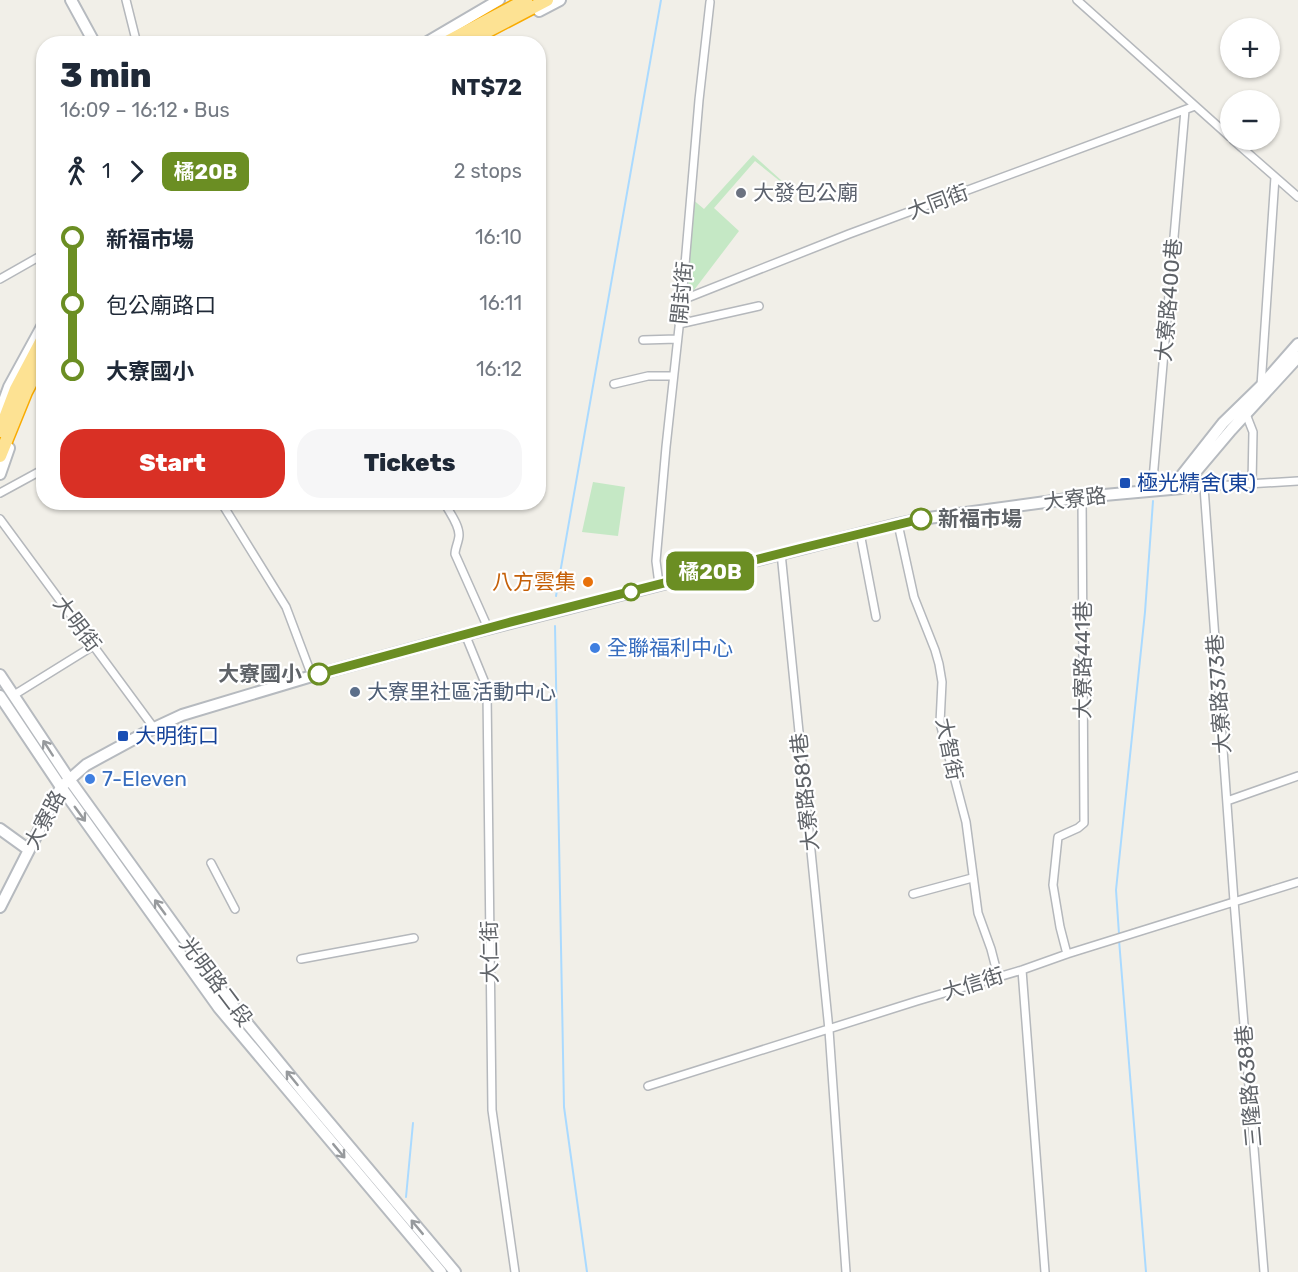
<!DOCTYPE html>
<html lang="en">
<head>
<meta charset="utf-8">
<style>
  :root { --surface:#fff; --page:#f6f6f7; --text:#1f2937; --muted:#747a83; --accent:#d93025 }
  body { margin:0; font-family:Rubik,"Noto Sans TC",sans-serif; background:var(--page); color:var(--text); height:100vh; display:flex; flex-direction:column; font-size:22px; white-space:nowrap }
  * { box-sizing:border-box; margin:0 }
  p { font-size:20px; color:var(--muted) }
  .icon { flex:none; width:33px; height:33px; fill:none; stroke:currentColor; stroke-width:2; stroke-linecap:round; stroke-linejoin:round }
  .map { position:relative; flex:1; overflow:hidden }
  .sheet { position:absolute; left:36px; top:36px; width:510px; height:474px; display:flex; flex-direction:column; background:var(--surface); border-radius:24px; box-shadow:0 2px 4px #0004 }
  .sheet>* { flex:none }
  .badge { padding:0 12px; border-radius:9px; font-size:21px; line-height:39px }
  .controls { position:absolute; left:1220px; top:18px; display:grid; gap:12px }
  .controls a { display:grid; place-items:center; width:60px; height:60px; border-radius:50%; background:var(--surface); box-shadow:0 2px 4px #0004; font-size:30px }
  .map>.badge { position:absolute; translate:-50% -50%; box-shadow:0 0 0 3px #fff }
  .legs { display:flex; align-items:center; gap:9px; height:66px; padding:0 24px; font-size:20px }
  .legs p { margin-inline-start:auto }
  .overview { display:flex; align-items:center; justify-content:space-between; height:102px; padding:0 24px }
  h1 { font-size:33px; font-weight:800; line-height:45px }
  .primary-button { display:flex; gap:12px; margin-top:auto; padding:12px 24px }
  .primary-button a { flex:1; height:69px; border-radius:24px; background:var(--accent); color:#fff; font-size:24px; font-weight:800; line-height:69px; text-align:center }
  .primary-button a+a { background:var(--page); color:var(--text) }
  ul { padding:0 24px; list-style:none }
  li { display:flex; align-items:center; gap:21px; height:66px; font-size:22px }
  li i { display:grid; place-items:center; width:9px; height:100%; margin:0 8px; background:currentColor }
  li i::after { content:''; width:15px; height:15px; margin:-8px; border:4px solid; border-radius:50%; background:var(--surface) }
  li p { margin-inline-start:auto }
  li:first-child i { background:linear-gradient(#0000 50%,currentColor 0) }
  li:last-child i { background:linear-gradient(currentColor 50%,#0000 0) }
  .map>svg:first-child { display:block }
</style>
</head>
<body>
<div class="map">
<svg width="1298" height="1272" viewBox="0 0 1298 1272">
  <rect width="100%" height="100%" fill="#f1efe8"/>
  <path fill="#c5e8c5" d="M753,155l29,26 -1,1 -26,-21 -41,47 25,23 -51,67 3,-100 13,11z
    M593,482l32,5 -7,49 -36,-4z"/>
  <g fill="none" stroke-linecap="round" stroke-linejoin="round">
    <path stroke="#aadaff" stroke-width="2" d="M556,596l105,-596
      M555,626l9,481 23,165
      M1119,934l-3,-44 29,-278 8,-111
      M1119,940l27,332
      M406,1197l7,-74"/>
    <defs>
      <path id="street" d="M126,0l11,44
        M1077,0l153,137
        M1233,140l65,57
        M0,279l44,-25
        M682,300l167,-66 346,-128
        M679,324l80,-18
        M643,340l34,-1
        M614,384l34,-8h25
        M1261,386l14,-209
        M1246,414l7,18 -1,52
        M1204,487l30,414 30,371
        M1182,488l116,-7
        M1152,491l33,-381
        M0,493l44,-24
        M221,502l65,105 26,69
        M444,502c5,10 15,22 15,33 0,6 -4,13 -4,19l33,74
        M0,519l154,209
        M898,524l16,73 21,53 4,14 3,18 -2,41 26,99 12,91 13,36 7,27
        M860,533l16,84
        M781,553l48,477 17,242
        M659,584l-3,-23 10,-114 16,-147 17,-200 11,-98
        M465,634l20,49 2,9 5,418 23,162
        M14,695l79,-49
        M1227,801l71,-25
        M211,863l24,46
        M913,894l59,-16
        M1067,954l-7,-27 -7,-42 5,-48 20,-9 6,-5 -2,-326
        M301,959l113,-21
        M1022,970l23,302
        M648,1086l269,-85 105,-31 45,-16 231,-72"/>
      <path id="secondary" d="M71,0l24,44
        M539,11l21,-11
        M424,44l75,-44
        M0,412l9,-25 35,-64
        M0,474l9,-26
        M1171,489l52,-66 38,-37 37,-42
        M0,675l69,104 160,222 76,93 150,178
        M0,696l61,91 158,221 222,264
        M0,829l29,21
        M0,907l61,-120 25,-22 68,-37 28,-13 130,-39 128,-35 458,-117 23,-5 161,-22 100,-9 49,-58 67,-73"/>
      <path id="highway" d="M443,44l83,-44
        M463,44l84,-44
        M0,431l16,-42 28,-53
        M0,456l26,-64 18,-34"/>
    </defs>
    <use href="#street" stroke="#b5b8bc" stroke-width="10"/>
    <use href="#secondary" stroke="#b6babf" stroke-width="14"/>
    <use href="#highway" stroke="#f9ab00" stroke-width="15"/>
    <use href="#street" stroke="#fff" stroke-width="7"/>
    <use href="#secondary" stroke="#fff" stroke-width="10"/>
    <use href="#highway" stroke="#fde293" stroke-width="12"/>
  </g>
  <defs><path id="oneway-shaft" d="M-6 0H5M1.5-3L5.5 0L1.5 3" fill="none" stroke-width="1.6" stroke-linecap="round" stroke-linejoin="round" transform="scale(1.5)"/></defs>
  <g stroke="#979a9d">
    <use href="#oneway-shaft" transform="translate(48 748) rotate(-123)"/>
    <use href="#oneway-shaft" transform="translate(80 814) rotate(54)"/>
    <use href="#oneway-shaft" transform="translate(160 907) rotate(-126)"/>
    <use href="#oneway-shaft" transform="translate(292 1078) rotate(-129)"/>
    <use href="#oneway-shaft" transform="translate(339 1151) rotate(50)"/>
    <use href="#oneway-shaft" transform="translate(417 1227) rotate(-130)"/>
  </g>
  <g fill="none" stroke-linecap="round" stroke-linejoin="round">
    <defs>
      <path id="line-1" d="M319,674l188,-51 295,-75 119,-29"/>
    </defs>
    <use href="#line-1" stroke="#fff" stroke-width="14"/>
    <use href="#line-1" stroke="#6b8e23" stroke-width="9"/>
  </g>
  <circle fill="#6b7280" stroke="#fff" stroke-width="2" cx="741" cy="193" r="6"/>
  <g fill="#1a4fb4" stroke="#fff" stroke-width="2">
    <rect x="1119" y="477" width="12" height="12" rx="3"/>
    <rect x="117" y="730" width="12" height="12" rx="3"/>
  </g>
  <g fill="#fff" stroke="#6b8e23" stroke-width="3">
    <circle cx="921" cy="519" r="10"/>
    <circle cx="631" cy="592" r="8"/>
    <circle cx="319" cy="674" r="10"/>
  </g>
  <circle fill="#e8710a" stroke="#fff" stroke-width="2" cx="588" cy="582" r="6"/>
  <g fill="#3f7fe0" stroke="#fff" stroke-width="2">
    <circle cx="595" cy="648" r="6"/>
    <circle cx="90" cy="779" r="6"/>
  </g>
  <circle fill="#5c6f8a" stroke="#fff" stroke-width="2" cx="355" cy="692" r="6"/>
  <g text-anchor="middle" stroke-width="4.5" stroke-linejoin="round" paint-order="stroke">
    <g font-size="21" fill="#5b616d" stroke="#fff" text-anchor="start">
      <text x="753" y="200">大發包公廟</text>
    </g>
    <g font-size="21" fill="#5f6368" stroke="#fff">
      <text transform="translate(938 202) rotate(-20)" y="7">大同街</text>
      <text transform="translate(682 293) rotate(-84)" y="7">開封街</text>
      <text transform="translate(1169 300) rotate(-85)" y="7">大寮路400巷</text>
      <text transform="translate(1075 499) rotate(-7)" y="7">大寮路</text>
      <text transform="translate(77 624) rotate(53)" y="7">大明街</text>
      <text transform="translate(1083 660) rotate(-90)" y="7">大寮路441巷</text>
      <text transform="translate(1219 694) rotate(-94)" y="7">大寮路373巷</text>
      <text transform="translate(949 749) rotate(79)" y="7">大智街</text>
      <text transform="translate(805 792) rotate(-96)" y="7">大寮路581巷</text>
      <text transform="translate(45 820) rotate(-62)" y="7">大寮路</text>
      <text transform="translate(490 952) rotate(-91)" y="7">大仁街</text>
      <text transform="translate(216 982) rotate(53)" y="7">光明路二段</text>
      <text transform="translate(973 984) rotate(-17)" y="7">大信街</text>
      <text transform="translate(1249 1086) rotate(-95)" y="7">三隆路638巷</text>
    </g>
    <g font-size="21" fill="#164399" stroke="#fff" text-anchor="start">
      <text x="1137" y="490">極光精舍(東)</text>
      <text x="135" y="743">大明街口</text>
    </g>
    <g font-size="21" font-weight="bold" fill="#5f6368" stroke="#fff" text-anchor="start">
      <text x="938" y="526">新福市場</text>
      <text x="302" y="681" text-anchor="end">大寮國小</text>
    </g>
    <g font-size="21" fill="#c56008" stroke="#fff" text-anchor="end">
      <text x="576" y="589">八方雲集</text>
    </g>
    <g font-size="21" fill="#366cbe" stroke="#fff" text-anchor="start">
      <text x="607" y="655">全聯福利中心</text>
      <text x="102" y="786">7-Eleven</text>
    </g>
    <g font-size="21" fill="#4e5e75" stroke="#fff" text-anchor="start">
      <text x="367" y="699">大寮里社區活動中心</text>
    </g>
  </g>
</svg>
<div class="controls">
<a>+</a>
<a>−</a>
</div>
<b class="badge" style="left:710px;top:571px;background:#6b8e23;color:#fff">橘20B</b>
<section class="sheet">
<div class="overview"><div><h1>3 min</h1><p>16:09 – 16:12 · Bus</p></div><b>NT$72</b></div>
<div class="legs"><svg class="icon" aria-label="walk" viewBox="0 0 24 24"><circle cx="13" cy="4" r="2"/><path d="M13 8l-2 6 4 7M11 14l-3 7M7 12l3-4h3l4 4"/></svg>1<svg class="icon" aria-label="forward" viewBox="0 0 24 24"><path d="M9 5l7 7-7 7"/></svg><b class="badge" style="background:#6b8e23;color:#fff">橘20B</b><p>2 stops</p></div>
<ul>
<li><i style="color:#6b8e23"></i><b>新福市場</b><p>16:10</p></li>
<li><i style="color:#6b8e23"></i><span>包公廟路口</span><p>16:11</p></li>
<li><i style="color:#6b8e23"></i><b>大寮國小</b><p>16:12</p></li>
</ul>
<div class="primary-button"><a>Start</a><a>Tickets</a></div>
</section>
</div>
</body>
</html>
